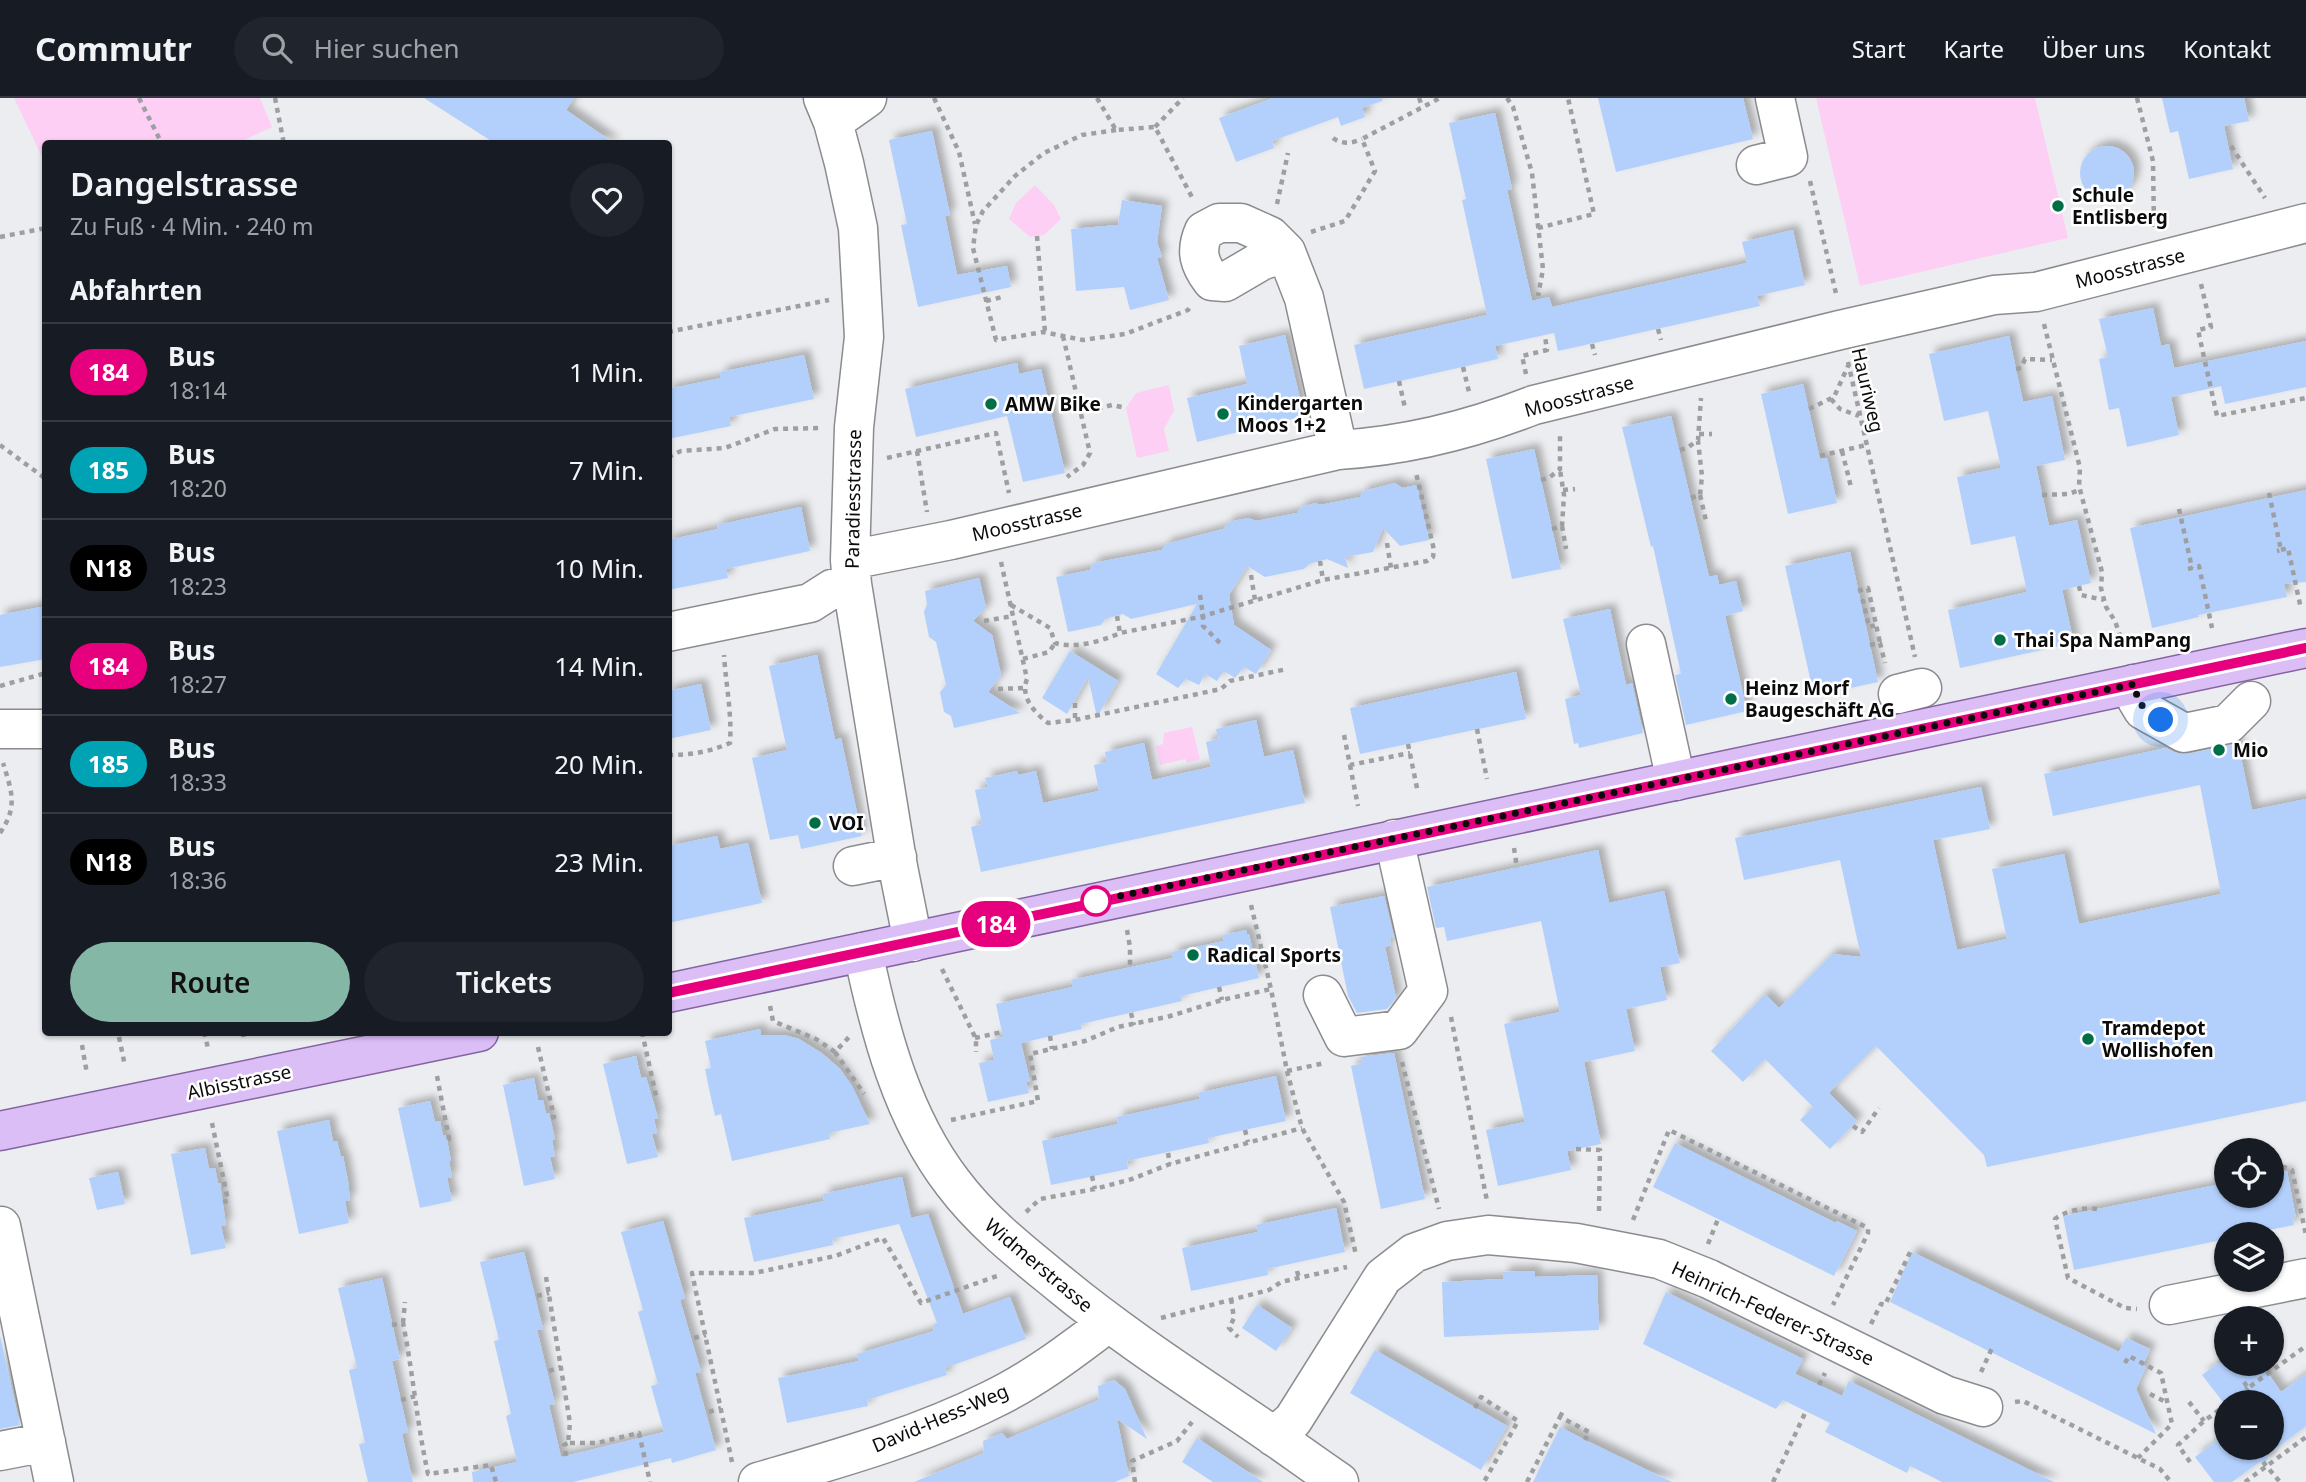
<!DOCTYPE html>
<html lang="de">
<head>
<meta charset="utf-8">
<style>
  :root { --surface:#171b24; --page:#20242c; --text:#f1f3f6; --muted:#9ea1a6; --line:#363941; --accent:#85b7a7 }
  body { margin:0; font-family:"Noto Sans",sans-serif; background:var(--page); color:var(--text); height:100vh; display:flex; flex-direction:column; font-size:26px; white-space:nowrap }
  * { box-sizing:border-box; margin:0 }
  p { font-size:23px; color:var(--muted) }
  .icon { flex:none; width:38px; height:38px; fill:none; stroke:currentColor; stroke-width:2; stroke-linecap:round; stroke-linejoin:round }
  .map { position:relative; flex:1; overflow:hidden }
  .panel { position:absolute; left:42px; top:42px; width:630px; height:896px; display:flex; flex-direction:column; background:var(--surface); border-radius:7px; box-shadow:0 2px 5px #0004 }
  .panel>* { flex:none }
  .badge { padding:0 14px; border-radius:23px; font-size:24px; line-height:46px }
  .tools { position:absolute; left:2214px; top:1040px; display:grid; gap:14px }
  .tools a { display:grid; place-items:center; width:70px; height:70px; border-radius:50%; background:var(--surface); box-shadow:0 2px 5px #0004; font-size:35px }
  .you { position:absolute; width:35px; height:35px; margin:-18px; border:5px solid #fff; border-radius:50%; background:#1a73e8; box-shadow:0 0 0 10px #1a73e833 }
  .map>.badge { position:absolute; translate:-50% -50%; box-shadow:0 0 0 4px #fff }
  h2 { padding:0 28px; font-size:26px; line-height:63px }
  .round { display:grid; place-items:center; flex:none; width:74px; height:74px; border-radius:37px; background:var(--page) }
  .summary { display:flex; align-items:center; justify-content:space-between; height:119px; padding:0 28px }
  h1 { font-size:33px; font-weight:600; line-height:52px }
  .cta { display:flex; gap:14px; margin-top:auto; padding:14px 28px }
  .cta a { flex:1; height:80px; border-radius:42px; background:var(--accent); color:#111; font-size:28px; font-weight:600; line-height:80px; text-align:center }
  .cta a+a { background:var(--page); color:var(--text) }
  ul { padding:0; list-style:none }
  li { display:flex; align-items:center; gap:21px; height:98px; padding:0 28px; border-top:2px solid var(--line) }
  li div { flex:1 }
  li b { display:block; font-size:26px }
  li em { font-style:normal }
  li .badge { min-width:77px; font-weight:700; text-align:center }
  header { display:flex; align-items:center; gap:42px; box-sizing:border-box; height:98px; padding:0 35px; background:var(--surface); border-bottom:2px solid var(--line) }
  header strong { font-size:33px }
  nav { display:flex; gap:38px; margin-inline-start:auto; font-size:24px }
  .search { width:490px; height:63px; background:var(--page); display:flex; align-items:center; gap:18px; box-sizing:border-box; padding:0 24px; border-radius:38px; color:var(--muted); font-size:26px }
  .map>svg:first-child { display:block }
</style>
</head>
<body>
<header>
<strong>Commutr</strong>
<div class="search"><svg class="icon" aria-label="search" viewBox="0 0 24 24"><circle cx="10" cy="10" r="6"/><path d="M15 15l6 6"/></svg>Hier suchen</div>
<nav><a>Start</a><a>Karte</a><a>Über uns</a><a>Kontakt</a></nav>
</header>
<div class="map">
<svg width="2306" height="1384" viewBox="0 0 2306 1384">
  <defs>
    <filter id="shadow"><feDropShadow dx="6" dy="-6" stdDeviation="3.5" flood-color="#0004"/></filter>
  </defs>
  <rect width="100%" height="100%" fill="#ecedf0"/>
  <path fill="#fecff5" d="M14,0h246l12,29 -34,16 -192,1 -1,19z
    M1816,0h219l33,140 -208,48z
    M1035,87l19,20 7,14 -17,16 -14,2 -21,-18 7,-16z
    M1169,287l5,26 -10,18 5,22 -32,7 -11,-50 10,-15z
    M1192,629l8,32 -13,4 -2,-4 -25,6 -4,-19 7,-2 1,-11z"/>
  <path fill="#b3d0fd" filter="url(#shadow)" d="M424,0h150l-8,12 49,34h-119z
    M1273,0h109v3l-20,7 3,9 -24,9 -3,-9 -66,24 2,7 -38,14 -17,-44z
    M1598,0h145l10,41 -137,33z
    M2162,0h82l5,23 -25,5 9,43 -44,10 -11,-48 -8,2z
    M1495,15l17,76 -5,1 25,111 17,-4 3,10 195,-44 -5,-21 51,-12 12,55 -48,11 3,10 -202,45 -4,-18 -59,13 3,13 -134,30 -10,-44 133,-30 -25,-115 4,-1 -17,-76z
    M932,33l18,84 -5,1 12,59 50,-9 4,21 -93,20 -17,-82 6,-1 -18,-84z
    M2080 75a27 27 0 1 1 54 0a27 27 0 1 1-54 0Z
    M1122,102l40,6 -5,36 5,15 -5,1 12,42 -39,10 -6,-23 -48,4 -5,-62 47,-4z
    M2153,210l8,38 8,-2 5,24 132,-27v46l-81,17 -4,-18 -50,11 8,38 -52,12 -8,-39 -10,2 -10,-51 9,-2 -9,-38z
    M1285,237l19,81 -107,26 -10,-44 60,-14 -8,-38z
    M2009,238l14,66 29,-6 13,64 -29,6 13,60 28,-6 14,63 -29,7 12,53 -114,25 -12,-58 79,-18 -12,-56 -44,9 -14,-68 44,-9 -6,-27 -7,-30 -44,10 -15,-67z
    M804,257l10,44 -85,18 2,9 -63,13v-50l53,-11 -1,-6z
    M1017,265l2,11 22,-5 24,104 -42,9 -16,-66 -91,21 -11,-48z
    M1803,286l17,75 7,-1 10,45 -49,11 -27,-120z
    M1671,318l38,161 8,-2 2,10 17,-4 7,30 -18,5 22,95 -61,14 -11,-50 6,-1 -28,-128 -2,1 -29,-120z
    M1534,351l27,120 -49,10 -26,-120z
    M1395,385l7,5 15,-3 12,55 -29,6 -17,-18 -10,24 -28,5 3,11 -21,-9 -18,5 -5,5 -39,8 -18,-11 -18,29 5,30 37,25 -15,24 -12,-7 -9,11 -11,-7 -7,10 -12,-7 -6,11 -13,-6 -8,9 -22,-14 41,-70 -66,15 -8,-5 -18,5 -4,6 -33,7 -12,-55 34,-7 3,-7 69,-13 4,-6 57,-15 6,-7 19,-4 8,3 41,-8 4,-6 15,-4 4,2 40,-8 3,-6z
    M2306,392v92l-22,2 3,13 -89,18 1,2 -47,11 -22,-100z
    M801,409l9,44 -84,18 2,9 -60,12v-50l50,-11 -1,-4z
    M1850,454l28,130 -64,14 -29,-130z
    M979,480l7,30 -13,13 19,14 9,40 -13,17 32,21 -66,15 -3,-12 -7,-4 -4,-20 6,-7 -10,-43 -7,-5 -5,-25 3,-8 -2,-13z
    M46,508v53l-46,8v-52z
    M1610,511l16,76 6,-2 11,50 -64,15 -1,-5 -4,1 -9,-45 16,-4 -18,-76z
    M1070,553l48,30 -21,36 -9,-40 -21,37 -25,-16z
    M817,557l18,85 6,-2 21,98 -61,13 -3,-14 -28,5 -18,-82 35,-8 -18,-84z
    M1516,574l10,47 -166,35 -10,-46z
    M701,586l10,46 -43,9v-48z
    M1256,622l8,37 29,-7 12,53 -324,69 -10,-45 11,-3 -7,-34 13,-3 -3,-9 32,-7 1,4 18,-4 7,32 56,-12 -5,-26 13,-3 -2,-10 39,-9 8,37 59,-13 -5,-25 12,-3 -2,-10z
    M2238,645l14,67 54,-11v302l-319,66 -3,-12 -108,-109 -47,47 28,28 -27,28 -30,-29 13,-13 -48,-48 -22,23 -32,-31 54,-57 14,14 53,-54 29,3 -21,-97 -96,20 -9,-42 246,-51 9,42 -57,11 24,110 50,-11 -15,-70 72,-15 15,70 142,-30 -21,-109 -147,31 -9,-42 122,-26 8,4 14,2z
    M717,738l3,13 28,-6 14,60 -94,20v-77z
    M1598,752l11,53 55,-12 16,72 -20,4 7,33 -41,9 9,42 -51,11 17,82 -34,7 4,19 -73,16 -12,-56 39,-8 -21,-98 56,-12 -19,-91 -94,20 -3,-14 -8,1 -9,-41z
    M1384,798l10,41 -4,1 1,7 -6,2 11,51 -9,11 -30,4 -9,-17 -18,-89z
    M1246,832l1,5 2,-1 10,44 -78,18 1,5 -101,23 1,5 -61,14 9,38 -4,1 3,11 -41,9 -9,-39 15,-3 -4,-20 13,-3 -7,-33 77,-17 -2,-7 102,-22 -1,-6 52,-11 -1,-6z
    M760,931l1,6h23l15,4 24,15 17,15 12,17 18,38 -41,9 1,6 -98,22 -11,-47 -6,2 -7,-32 -3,-15 6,-1 -6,-27z
    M1394,955l31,146 -44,10 -30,-143 11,-3 -1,-6z
    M636,958l5,22 5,-1 12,41 -4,1 3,14 -5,1 6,23 -31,7 -24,-100z
    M1276,978l10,45 -78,17 1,5 -82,18 1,8 -77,16 -9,-44 76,-17 -1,-7 83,-18 -2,-6z
    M534,980l4,22h5l3,14 3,-1 6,26 -3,1 3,16 -5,1 5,22 -31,7 -21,-101z
    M430,1003l5,21 5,-1 3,15 3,-1 5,26h-2l3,16 -5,1 5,23 -32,7 -22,-100z
    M329,1022l4,22 4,-1 4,16 2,-1 5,25 2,19 -5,1 4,22 -50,11 -22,-103z
    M1675,1045l161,80 1,-2 20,10 -23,45 -181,-89z
    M205,1050l4,21 6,-1 3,15h2l6,42 -5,1 5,22 -35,7 -20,-101z
    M2287,1073l9,47h-3l1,7 -45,9h-28l1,6 -148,30 -11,-54 163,-33v12h46v-21z
    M118,1074l7,32 -28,6 -8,-32z
    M902,1079l9,41 17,-4 35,100 47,-17 16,42 -81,29 2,7 -80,25 1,6 -81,17 -9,-45 81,-17 -2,-7 77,-23 -1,-6 4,-2 -38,-99 -67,15 1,6 -79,17 -10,-44 80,-17 -1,-7z
    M1336,1110l9,44 -78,17 1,6 -77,16 -9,-43 76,-16 -2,-7z
    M663,1123l22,77 -5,2 21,72 -6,1 21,77 -44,13 -1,-5 -98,24h-100l-1,-10 45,-10 -11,-46 5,-2 -17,-73 5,-1 -19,-78 44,-10 19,77 -6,1 18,74 -6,1 12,52 103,-25 -13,-46 7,-2 -20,-72 5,-2 -22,-78z
    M1912,1154l207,100 7,-14 24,11 -7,16 3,2 -10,22 20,45 -266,-132z
    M1535,1173v6l62,-2 2,55 -155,7 -2,-55 61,-3v-7z
    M382,1180l18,81 -8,2 16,71 -6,2 11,48h-45l-9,-38 6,-1 -16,-73 8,-2 -19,-80z
    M1666,1194l137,67 -8,15 24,11 23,11 7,-15 205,101h-112l-32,-16 -3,7 -82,-41 5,-9 -47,-23 -7,9 -133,-65z
    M1257,1207l35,23 -16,23 -34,-23z
    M0,1238l20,89 -20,4z
    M1375,1252l132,76 -26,44 -131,-77z
    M2218,1265h43l20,29 25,-18v52l-37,28 -2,7 -9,2 -26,19h-18l-19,-25 31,-23v13h46v-45h-46v4l-24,-31z
    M1114,1282l11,9 22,50 -30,-20 12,57 -14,6h-201l70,-29 -1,-12 19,-8 5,6 92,-39 -1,-14z
    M1560,1329l25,13 87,42h-139z
    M1197,1340l66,44h-50l-31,-20z"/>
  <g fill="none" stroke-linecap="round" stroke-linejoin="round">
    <defs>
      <path id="minor" d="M823,0l10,24 11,41 14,65 6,109 -10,90 -4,133 2,24 46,283 15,75
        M833,24l34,-24
        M1756,67l32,-8 -13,-59
        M1286,154l-25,9 -36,21 -13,-1c-13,-17 -17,-30 -8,-50l15,-8h22l29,13 16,16 18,46 34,152
        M850,462l101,-20 387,-90c68,-4 132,-20 196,-45l306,-75 154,-35 42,-3 270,-69
        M668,534l142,-29 22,-14 20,-5
        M1646,546l30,137
        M2134,586l3,16 6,10 41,23 44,-9 23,-23
        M1898,596l24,-6
        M0,631h46
        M853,768l44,-9
        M863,854c17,80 39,165 90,231 30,40 70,71 108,102 62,51 129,94 195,139 28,19 55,39 83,58
        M1323,897l21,42 55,-7 29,-39 -34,-152
        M1,1128l53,256
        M2169,1207l137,-27
        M1274,1339l19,-17 90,-143 31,-24 33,-12 41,-6 88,8 83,16 50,20 236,116 38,12
        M0,1353l46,-9
        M758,1384c79,-23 159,-45 233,-82 42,-20 80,-49 117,-77"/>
      <path id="major" d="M668,895l1638,-345
        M0,1033l479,-99"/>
    </defs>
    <use href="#minor" stroke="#8b8c8f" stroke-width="41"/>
    <use href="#major" stroke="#8463a1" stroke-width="41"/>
    <path stroke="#9e9fa1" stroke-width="4.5" stroke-dasharray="5 5" stroke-linecap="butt" d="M139,0l23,46
      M275,0l9,46
      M934,0l25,54 16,72
      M1097,0l19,32 39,-3 39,74
      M1419,0l3,8
      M1507,0l6,9 19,66 11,96 -5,27
      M2137,0l16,63 1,66
      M1155,29l28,-29
      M1116,32l-34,5 -38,18 -29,23 -32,35 -7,14 -3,23 23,92 47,-8 40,8 42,-6 63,-24 2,-3
      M1333,40c9,7 20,5 29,1
      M2231,48l34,52
      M1810,83l27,117
      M1277,106l11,-51
      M1538,130l56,-14 -26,-116
      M1311,134l34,-11 30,-50 -13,-32 78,-41
      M1037,138l8,96
      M0,139l46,-9
      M2201,186l10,43 -13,3 19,86 89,-18
      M986,203l16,-4
      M2044,226l36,144 -1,18 23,86 -1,16 5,19 9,14 9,26
      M1658,231l3,11
      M668,234l161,-32
      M1063,238l27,117 -7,12 -16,12
      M1592,246l3,11
      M1848,264l67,295
      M1463,269l6,25
      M2016,271l5,-1 4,-9 27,1
      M1526,276l-4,-18 25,-6 -2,-14
      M1399,283l6,27
      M1831,301l9,10 19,7
      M1079,304l8,-1 13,7 12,-3 14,3
      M1809,311l25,-12 14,-31
      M1699,336h13
      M0,347l46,34
      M1680,352l7,-2 11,-8 3,-42
      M917,353l10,61
      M1842,353l9,36
      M1820,358l46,-11
      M668,359l13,-6 44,-3 50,-19 47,-1
      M887,360l109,-25 13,60
      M1541,382l9,-3 10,-8v-35
      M1563,392l12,-1
      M2269,395l12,57 -4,1
      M1700,397l6,26
      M2042,397l26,-1 12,-4
      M1691,400l9,-3 2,-19 -4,-35
      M2179,411l13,59
      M1562,428l4,23
      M1552,431l10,-3 2,-31 -4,-25
      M1387,445l4,25
      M2281,452l7,-2 13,61
      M1320,463l3,19
      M1001,464l26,117c-7,18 7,33 21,44l27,-3 146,-31 9,-8 57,-12
      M2188,471l11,-3 13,62
      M1251,477l4,25
      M2079,488l2,9 23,5
      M1858,493l10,-3 12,55
      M1200,497l3,21v10l20,20
      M1861,504l2,-1 6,26 7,-2
      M1011,507l39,23 5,15c19,6 48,-2 65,-10l80,-16 123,-37 104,-19 6,-4 1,-7 -18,-77
      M1117,518l3,17
      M984,523l29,-5
      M1870,547l10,-2 5,20
      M1023,561l26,-7 6,-9
      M0,588l46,-13
      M998,591l26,-1
      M1075,605v17
      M1477,631l10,50
      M1344,637l6,30 60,-12
      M1408,646l10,49
      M668,657c23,0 41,-3 62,-12 2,-30 -4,-57 -6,-88
      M1350,667l8,41
      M0,735c18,-26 12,-41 3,-70
      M1514,750l3,20
      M1251,807l20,84 16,82 38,-8
      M1127,832l3,17v20
      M942,871l34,70v13
      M1219,889l3,13
      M770,908l3,15 43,18 19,13 15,-16
      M1131,915l3,12
      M1451,919l36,184
      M204,934l4,16
      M243,934l1,9
      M642,934l14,64 -3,1
      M1050,938l2,13
      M119,939l6,29
      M975,940l27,-6
      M82,947l5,29
      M538,949l16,70 -4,1
      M835,954l29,42
      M1402,964l37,147
      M1287,973l15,57 42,74 12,53
      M437,978l12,63h-2
      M951,1022l87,-19 -8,-47 55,-13 33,-14 49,-10 55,-17 49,-11
      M212,1025l16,78 -5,1
      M1853,1028l9,6 17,-24
      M1245,1032l3,12
      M1576,1051l24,1 -1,62
      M1168,1055l2,11
      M2272,1071l12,-2 8,3 14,65
      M1092,1078l3,13
      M2097,1111c-12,-2 -33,2 -42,10l13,59 57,30 12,1
      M1026,1114l14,-13 55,-10 37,-10 38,-15 132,-36
      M1633,1122l36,-90 199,98v5l-35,72
      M1708,1146l10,-25
      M1297,1173l2,7
      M546,1179l24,146 -2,20h29l42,-10 11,49
      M537,1198l12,-3
      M1231,1201l3,19 -5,10 9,9
      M1161,1220l108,-28 12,-8 66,-15
      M403,1225l2,-21
      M1871,1226l10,-20 4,1 27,-57
      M392,1227l11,-2c10,50 14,101 25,151l63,-9 5,17
      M694,1240l12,-3
      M2125,1265l4,-7 32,17 11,51 -34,34
      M549,1273l12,-4
      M1981,1274l12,-26
      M2244,1284l4,6 58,-42
      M1819,1287l6,-12
      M2150,1296l16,8
      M401,1302l14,-4
      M2015,1304l8,-1 137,68 11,13
      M2189,1304l15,19
      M2230,1304l18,-14
      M1475,1310l6,-11 37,24 -34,61
      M709,1314l12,-4
      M1560,1319l4,-8
      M566,1358l-2,-11 4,-2
      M732,1364l-40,-189h62l81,-17 48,-18 38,65 76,-27
      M2190,1364l-12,-17 26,-24 22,-16
      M2263,1364l17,20
      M1135,1384l-3,-21 45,-20 15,-19
      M1527,1384l33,-65 29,15 -4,8
      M1773,1384l33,-71
      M2245,1384l61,-45"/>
    <use href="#minor" stroke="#fff" stroke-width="38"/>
    <use href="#major" stroke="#dcbef7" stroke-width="38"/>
  </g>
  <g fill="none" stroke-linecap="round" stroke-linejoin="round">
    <defs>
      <path id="line" d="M668,895l1638,-345"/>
    </defs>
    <use href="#line" stroke="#fff" stroke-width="16"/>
    <use href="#line" stroke="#e6007e" stroke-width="10"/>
    <path stroke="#0b0b0c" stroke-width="7" stroke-dasharray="0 12.6" d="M1096,803l1038,-217c4,20 9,26 27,36"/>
  </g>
  <g fill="#006e46" stroke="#fff" stroke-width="2.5">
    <circle cx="2058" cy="108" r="7"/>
    <circle cx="991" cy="306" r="7"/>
    <circle cx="1223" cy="316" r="7"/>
    <circle cx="2000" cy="542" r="7"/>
    <circle cx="1731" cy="601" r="7"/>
    <circle cx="2219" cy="652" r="7"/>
    <circle cx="815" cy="725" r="7"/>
    <circle cx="1193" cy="857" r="7"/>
    <circle cx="2088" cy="941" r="7"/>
  </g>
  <circle fill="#fff" stroke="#e6007e" stroke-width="3.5" cx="1096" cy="803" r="14"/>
  <g text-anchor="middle" stroke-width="5" stroke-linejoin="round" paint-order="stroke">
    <g font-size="19" font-weight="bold" fill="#0b0b0c" stroke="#fff" text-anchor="start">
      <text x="2072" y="104">Schule<tspan x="2072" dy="22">Entlisberg</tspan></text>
      <text x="1237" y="312">Kindergarten<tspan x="1237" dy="22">Moos 1+2</tspan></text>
      <text x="1005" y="313">AMW Bike</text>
      <text x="2014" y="549">Thai Spa NamPang</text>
      <text x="1745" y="597">Heinz Morf<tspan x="1745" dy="22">Baugeschäft AG</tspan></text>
      <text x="2233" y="659">Mio</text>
      <text x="829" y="732">VOI</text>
      <text x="1207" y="864">Radical Sports</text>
      <text x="2102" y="937">Tramdepot<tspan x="2102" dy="22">Wollishofen</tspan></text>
    </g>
    <g font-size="19" fill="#0b0b0c" stroke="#fff">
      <text transform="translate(2130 170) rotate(-14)" y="7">Moosstrasse</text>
      <text transform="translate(1868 292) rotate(77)" y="7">Hauriweg</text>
      <text transform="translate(1579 298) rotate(-15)" y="7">Moosstrasse</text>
      <text transform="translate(853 401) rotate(-89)" y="7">Paradiesstrasse</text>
      <text transform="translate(1027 424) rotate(-13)" y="7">Moosstrasse</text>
      <text transform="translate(239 984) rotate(-12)" y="7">Albisstrasse</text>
      <text transform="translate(1039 1167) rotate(40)" y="7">Widmerstrasse</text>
      <text transform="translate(1773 1215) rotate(25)" y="7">Heinrich-Federer-Strasse</text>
      <text transform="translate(940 1320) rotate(-23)" y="7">David-Hess-Weg</text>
    </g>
  </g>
</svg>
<div class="tools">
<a><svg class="icon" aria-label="locate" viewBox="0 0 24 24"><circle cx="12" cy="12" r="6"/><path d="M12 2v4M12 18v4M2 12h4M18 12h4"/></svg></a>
<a><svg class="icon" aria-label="layers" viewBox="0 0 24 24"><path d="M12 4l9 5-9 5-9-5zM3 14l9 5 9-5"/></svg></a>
<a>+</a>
<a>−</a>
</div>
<div class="you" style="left:2161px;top:622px"></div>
<b class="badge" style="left:996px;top:826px;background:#e6007e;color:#fff">184</b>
<section class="panel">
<div class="summary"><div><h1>Dangelstrasse</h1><p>Zu Fuß · 4 Min. · 240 m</p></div><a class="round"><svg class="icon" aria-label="heart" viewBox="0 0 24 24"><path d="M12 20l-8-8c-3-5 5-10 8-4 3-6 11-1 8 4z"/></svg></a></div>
<h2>Abfahrten</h2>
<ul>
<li><span class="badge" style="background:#e6007e;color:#fff">184</span><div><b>Bus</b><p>18:14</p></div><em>1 Min.</em></li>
<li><span class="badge" style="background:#00a3b4;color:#fff">185</span><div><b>Bus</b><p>18:20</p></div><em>7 Min.</em></li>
<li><span class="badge" style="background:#000;color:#fff">N18</span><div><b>Bus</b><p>18:23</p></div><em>10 Min.</em></li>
<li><span class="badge" style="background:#e6007e;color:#fff">184</span><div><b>Bus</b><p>18:27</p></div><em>14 Min.</em></li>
<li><span class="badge" style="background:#00a3b4;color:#fff">185</span><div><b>Bus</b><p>18:33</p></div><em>20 Min.</em></li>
<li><span class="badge" style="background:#000;color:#fff">N18</span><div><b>Bus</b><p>18:36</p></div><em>23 Min.</em></li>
</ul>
<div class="cta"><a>Route</a><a>Tickets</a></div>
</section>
</div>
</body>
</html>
